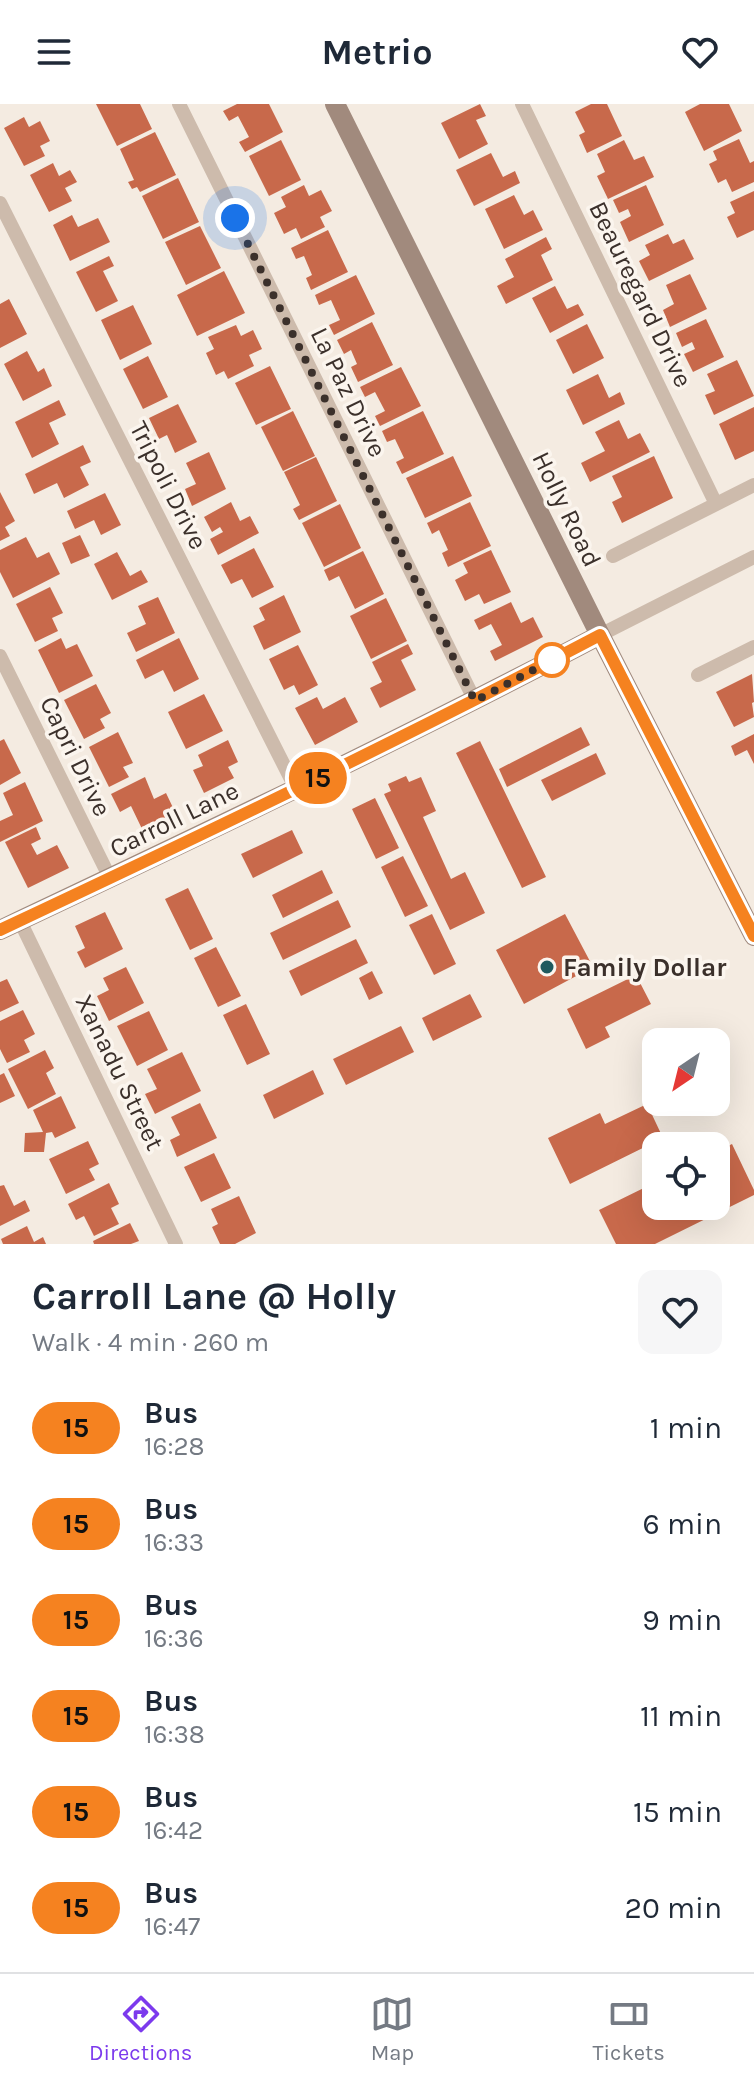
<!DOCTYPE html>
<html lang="en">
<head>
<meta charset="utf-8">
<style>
  :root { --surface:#fff; --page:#f6f6f7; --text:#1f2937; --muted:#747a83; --line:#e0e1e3; --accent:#7c3aed }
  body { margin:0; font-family:Karla,sans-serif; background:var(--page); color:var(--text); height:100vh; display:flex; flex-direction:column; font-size:30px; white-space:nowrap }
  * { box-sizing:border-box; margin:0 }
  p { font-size:26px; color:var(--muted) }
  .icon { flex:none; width:44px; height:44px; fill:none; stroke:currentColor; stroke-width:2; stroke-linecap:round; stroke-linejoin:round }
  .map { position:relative; height:1140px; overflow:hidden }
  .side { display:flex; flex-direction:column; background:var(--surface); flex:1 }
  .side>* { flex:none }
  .badge { padding:0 16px; border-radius:26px; font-size:28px; line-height:52px }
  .needle { width:52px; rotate:215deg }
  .tools { position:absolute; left:642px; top:924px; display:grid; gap:16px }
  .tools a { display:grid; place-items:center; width:88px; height:88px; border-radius:16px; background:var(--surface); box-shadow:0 8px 32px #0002; font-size:40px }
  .you { position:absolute; width:40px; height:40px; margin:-20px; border:6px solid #fff; border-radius:50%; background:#1a73e8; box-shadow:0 0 0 12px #1a73e833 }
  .map>.badge { position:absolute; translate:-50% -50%; box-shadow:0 0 0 4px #fff }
  .round { display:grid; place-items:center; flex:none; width:84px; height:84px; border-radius:16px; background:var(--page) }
  .overview { display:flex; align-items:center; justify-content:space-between; height:136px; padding:0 32px }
  h1 { font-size:38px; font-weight:700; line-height:60px }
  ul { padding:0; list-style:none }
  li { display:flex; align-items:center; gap:24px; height:96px; padding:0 32px }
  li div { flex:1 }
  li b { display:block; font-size:30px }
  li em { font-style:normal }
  li .badge { min-width:88px; font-weight:700; text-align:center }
  header { display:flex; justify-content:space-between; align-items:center; height:104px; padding:0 32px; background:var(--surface); font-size:36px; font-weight:700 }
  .tab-bar { display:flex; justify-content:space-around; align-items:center; height:112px; border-top:2px solid var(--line); background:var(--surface); font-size:22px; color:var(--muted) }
  .tab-bar a { display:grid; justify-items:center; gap:4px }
  .tab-bar .on { color:var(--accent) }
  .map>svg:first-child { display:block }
</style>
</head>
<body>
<header><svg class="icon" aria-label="menu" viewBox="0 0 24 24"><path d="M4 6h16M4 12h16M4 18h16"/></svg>Metrio<svg class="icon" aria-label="heart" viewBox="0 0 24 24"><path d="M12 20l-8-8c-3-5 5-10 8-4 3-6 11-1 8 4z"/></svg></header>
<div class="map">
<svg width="754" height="1140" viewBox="0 0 754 1140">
  <rect width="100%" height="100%" fill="#f4ebe1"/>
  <path fill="#c8694b" d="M96,0h44l12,25 -35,17z
    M237,0h32l14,28 -38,20 -6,-10 10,-5 -11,-21 -9,5 -6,-10z
    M480,0l6,12 -10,4 12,24 -29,15 -18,-36z
    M591,0h16l15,32 -35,17 -8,-18 6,-3 -10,-20z
    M700,0h29l13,27 -38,20 -19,-39z
    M24,13l5,10 11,-6 10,20 -10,5 5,10 -21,10 -20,-38z
    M155,28l21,43 -36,17 -3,-5 -5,2 -4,-7 6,-2 -14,-31z
    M739,35l11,24 4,-2v21l-22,10 -6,-13 -8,4 -9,-19 8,-4 -4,-9z
    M281,36l20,40 -32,16 -20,-40z
    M624,36l10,20 10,-4 10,21 -46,22 -11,-23 8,-4 -8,-18z
    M491,49l12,24 12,-6 5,12 -46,23 -18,-36z
    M53,59l6,13 11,-6 7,12 -12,6 7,13 -23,11 -19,-37z
    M178,74l21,44 -36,17 -21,-43z
    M304,81l5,11 12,-6 11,21 -12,6 5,10 -24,12 -5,-11 -12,6 -10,-21 12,-6 -5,-10z
    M646,81l18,40 -35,17 -9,-20 11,-6 -3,-7 -9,4 -6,-13z
    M754,87v39l-17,8 -10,-21 8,-4 -5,-11z
    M514,91l10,20 9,-5 10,20 -39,19 -19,-40z
    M72,111l6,12 20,-9 12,24 -40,19 -17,-36z
    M200,122l21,42 -35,17 -21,-43z
    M328,126l20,42 -37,18 -5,-12 6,-3 -8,-19 -8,3 -5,-11z
    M668,130l5,10 11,-5 10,20 -45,22 -10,-20 11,-6 -5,-10z
    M546,133l6,12 -11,6 12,25 -47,24 -9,-18 17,-9 -9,-18z
    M109,152l5,10 -11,5 15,30 -22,11 -20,-40z
    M224,167l21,42 -48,23 -20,-41z
    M690,170l17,35 -37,18 -7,-17 11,-6 -8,-19z
    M356,171l19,39 -41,21 -5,-10 11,-5 -9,-20 -12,5 -4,-10z
    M555,182l12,23 11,-5 6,11 -34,18 -18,-35z
    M9,195l18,35 -27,14v-44z
    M133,201l19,39 -32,16 -19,-40z
    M706,215l18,38 -31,15 -9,-18 11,-5 -3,-7 -10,5 -6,-14z
    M372,218l21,43 -35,17 -7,-15 6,-3 -6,-14 -7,4 -7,-14z
    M587,220l17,34 -31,16 -17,-34z
    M236,221l5,11 12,-6 9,19 -13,6 5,11 -26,13 -4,-8 -8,4 -10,-22 8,-4 -6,-12z
    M27,247l11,21 6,-4 8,18 -29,15 -19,-37z
    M148,252l20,41 -25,12 -20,-40z
    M737,256l17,36 -40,19 -9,-20 10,-4 -8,-17z
    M270,262l21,43 -35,16 -21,-42z
    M401,263l20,39 -41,20 -5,-10 10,-5 -10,-19 -10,5 -5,-10z
    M598,270l11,24 11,-6 5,12 -42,21 -17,-35z
    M59,296l7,15 -17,8 10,21 -27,14 -17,-36z
    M178,300l19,38 -22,11 -8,-18 -8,4 -10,-21z
    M754,303v44l-19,9 -16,-36z
    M293,307l22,45 -32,15 -22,-44z
    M423,307l21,43 -42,20 -6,-12 8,-4 -9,-19 -8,3 -5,-11z
    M619,316l9,19 12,-6 10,19 -60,30 -9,-19 24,-12 -10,-19z
    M83,341l8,17 -11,5 9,18 -25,13 -7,-15 -23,11 -9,-20z
    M209,348l17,37 -34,17 -7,-17 11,-5 -10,-21z
    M453,352l19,40 -47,22 -19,-40z
    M654,352l19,42 -51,25 -10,-21 10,-5 -10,-21z
    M316,353l21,44 -38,19 -6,-11 7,-4 -16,-33z
    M0,388l15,29 -10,6 5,9 -10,5z
    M105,389l16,32 -20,10 -7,-15 -19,9 -8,-18z
    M231,398l9,19 10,-5 9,17 -41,22 -8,-16 13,-7 -3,-5 -8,5 -8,-15z
    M470,398l21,44 -43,21 -6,-14 6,-3 -9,-20 -7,4 -5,-11z
    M340,400l21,44 -37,19 -22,-44z
    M80,431l10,21 -19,8 -9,-21z
    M26,433l11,21 12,-6 11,22 -47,24 -13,-26v-22z
    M254,444l20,39 -22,11 -10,-19 -11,5 -10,-19z
    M491,446l20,42 -27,12 -5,-10 -14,7 -10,-21 13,-7 -5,-10z
    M363,447l21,43 -29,15 -16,-33 -10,5 -5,-11z
    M117,448l13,24 11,-6 7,12 -36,18 -18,-36z
    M50,483l13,26 -11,5 6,13 -23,11 -19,-38z
    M284,491l17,37 -37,18 -11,-24 12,-6 -6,-12z
    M158,493l17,36 -39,19 -9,-19 19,-9 -8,-18z
    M386,494l21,43 -36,18 -21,-43z
    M511,498l10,21 12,-6 10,20 -48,24 -5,-10 12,-6 -11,-21 -12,6 -5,-10z
    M61,534l5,11 11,-5 16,32 -34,17 -21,-43z
    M179,534l20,41 -25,13 -11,-22 -18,9 -9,-19z
    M408,540l5,10 -12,6 15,30 -36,18 -10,-20 12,-6 -10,-20z
    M298,541l20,40 -19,10 -5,-10 -10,5 -15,-31z
    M752,570l2,28 -2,1 2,14 -20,10 -18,-35z
    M96,580l15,29 -11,6 5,9 -21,11 -20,-39z
    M204,590l19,37 -37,18 -18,-37z
    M317,593l6,12 22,-12 13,25 -43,23 -20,-37z
    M581,623l9,18 -83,42 -8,-18z
    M118,628l15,31 -10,4 6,10 -20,10 -20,-40z
    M754,630v30l-7,-14 -12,6 -4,-10z
    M4,635l17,34 -21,12v-44z
    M228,636l10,22 -10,5 6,11 -30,15 -11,-23 10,-4 -5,-11z
    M480,637l66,136 -24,11 -66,-135z
    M596,649l10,21 -54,27 -11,-21z
    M406,672l3,6 12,-5 15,34 -13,6 28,62 14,-7 20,41 -35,17 -66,-136 7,-3 -3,-7z
    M145,673l9,22 12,-6 10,21 -33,17 -12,-25 -11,6 -9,-18z
    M25,678l18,39 -43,21v-21l13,-6 -10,-22z
    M375,694l24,50 -23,11 -24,-50z
    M36,723l5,12 -10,5 6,11 20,-10 12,23 -41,20 -23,-46z
    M292,726l11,23 -50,25 -12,-24z
    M403,752l25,50 -23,11 -24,-50z
    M322,766l11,23 -50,25 -11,-23z
    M188,784l25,51 -23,11 -25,-51z
    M338,796l13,27 -68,33 -13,-27z
    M105,808l18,37 -38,19 -8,-16 8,-4 -10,-22z
    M432,810l24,50 -22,11 -25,-50z
    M565,810l28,53 -69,37 -28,-54z
    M356,835l12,24 -67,33 -12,-25z
    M216,843l25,49 -23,11 -24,-49z
    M126,863l18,36 -35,18 -12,-25 12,-6 -6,-12z
    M372,867l11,22 -14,7 -10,-22z
    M636,871l15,29 -46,23 5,10 -24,12 -19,-40z
    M7,875l12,24 -19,9v-30z
    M470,890l12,23 -49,24 -11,-23z
    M246,900l24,50 -23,11 -24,-50z
    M23,906l12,24 -11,6 6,12 -23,11 -7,-14v-28z
    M149,907l19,39 -31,16 -20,-40z
    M401,922l13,26 -68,33 -13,-26z
    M45,946l9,18 -8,5 10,21 -28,15 -20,-40z
    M182,948l19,39 -46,23 -10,-20 12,-5 -10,-20z
    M313,966l11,24 -50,25 -11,-24z
    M4,969l11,23 -15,7v-28z
    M61,992l15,32 -21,10 -3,-6 -6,1 -2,19h-20l1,-19 18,-1 -10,-22z
    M200,999l17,35 -40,19 -7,-17 10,-5 -9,-18z
    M647,1000l16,34 -93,46 -22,-46 52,-25 5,11z
    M88,1037l11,23 -10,5 6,11 -29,14 -17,-35z
    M732,1040l22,46v5l-99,49h-39l-17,-34 57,-28v24h60v-54z
    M214,1049l17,35 -30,14 -17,-35z
    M109,1079l10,21 -8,4 8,16 -25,12 -10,-20 -8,4 -8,-16z
    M4,1081l10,21 11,-6 5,11 -30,15v-40z
    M239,1092l17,37 -21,11h-15l-8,-17 6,-3 -7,-15z
    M130,1119l9,18 -8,3h-37l-1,-3z
    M27,1122l7,16 9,-5 3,7h-43l-2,-5z"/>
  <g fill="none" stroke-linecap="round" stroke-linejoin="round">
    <path stroke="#cdbbac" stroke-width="14" d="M179,0l296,597
      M522,0l194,400
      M0,99l296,586
      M613,452l141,-71
      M600,531l154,-78
      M0,552l110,222
      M698,571l56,-28
      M20,817l156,323"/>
    <path stroke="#a18a7d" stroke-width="20" d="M335,0l265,531 154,301
      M0,826c201,-95 403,-191 600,-295"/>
  </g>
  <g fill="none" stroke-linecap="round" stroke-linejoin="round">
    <defs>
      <path id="line" d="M0,826c202,-95 403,-191 600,-295l154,301"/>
    </defs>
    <use href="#line" stroke="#fff" stroke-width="18"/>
    <use href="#line" stroke="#f58220" stroke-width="12"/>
    <path stroke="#3b302b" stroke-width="8" stroke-dasharray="0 14.4" d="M235,114l240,483 77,-41"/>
  </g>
  <circle fill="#fff" stroke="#f58220" stroke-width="4" cx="552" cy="556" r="16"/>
  <circle fill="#1f5a5e" stroke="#fbf5ee" stroke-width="3" cx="547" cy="863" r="8"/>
  <g text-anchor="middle" stroke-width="7" stroke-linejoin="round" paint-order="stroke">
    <g font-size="26" fill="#3b302b" stroke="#fbf5ee">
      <text transform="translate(641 190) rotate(64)" y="9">Beauregard Drive</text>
      <text transform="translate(349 288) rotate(64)" y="9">La Paz Drive</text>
      <text transform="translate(169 381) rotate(63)" y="9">Tripoli Drive</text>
      <text transform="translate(567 405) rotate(64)" y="9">Holly Road</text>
      <text transform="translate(76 652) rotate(64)" y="9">Capri Drive</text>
      <text transform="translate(174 715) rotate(-26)" y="9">Carroll Lane</text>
      <text transform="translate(120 968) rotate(64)" y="9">Xanadu Street</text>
    </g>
    <g font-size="26" font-weight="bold" fill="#3b302b" stroke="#fbf5ee" text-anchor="start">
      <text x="563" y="872">Family Dollar</text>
    </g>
  </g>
</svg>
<div class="tools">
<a><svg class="needle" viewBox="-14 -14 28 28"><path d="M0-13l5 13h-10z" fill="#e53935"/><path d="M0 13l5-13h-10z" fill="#747a83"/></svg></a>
<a><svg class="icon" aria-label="locate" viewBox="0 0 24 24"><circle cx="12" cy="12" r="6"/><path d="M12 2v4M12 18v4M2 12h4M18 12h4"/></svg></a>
</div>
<div class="you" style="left:235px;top:114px"></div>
<b class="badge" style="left:318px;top:674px;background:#f58220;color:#111">15</b>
</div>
<section class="side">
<div class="overview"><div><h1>Carroll Lane @ Holly</h1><p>Walk · 4 min · 260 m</p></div><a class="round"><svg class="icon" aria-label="heart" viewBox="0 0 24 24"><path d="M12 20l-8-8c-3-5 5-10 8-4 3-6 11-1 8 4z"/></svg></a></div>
<ul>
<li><span class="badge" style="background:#f58220;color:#111">15</span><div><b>Bus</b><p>16:28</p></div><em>1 min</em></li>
<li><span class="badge" style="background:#f58220;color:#111">15</span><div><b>Bus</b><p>16:33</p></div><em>6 min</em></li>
<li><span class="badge" style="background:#f58220;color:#111">15</span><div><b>Bus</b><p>16:36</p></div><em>9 min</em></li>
<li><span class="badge" style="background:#f58220;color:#111">15</span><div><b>Bus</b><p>16:38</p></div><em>11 min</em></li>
<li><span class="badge" style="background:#f58220;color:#111">15</span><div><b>Bus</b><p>16:42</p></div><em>15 min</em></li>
<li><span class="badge" style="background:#f58220;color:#111">15</span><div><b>Bus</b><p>16:47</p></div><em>20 min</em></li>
</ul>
</section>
<nav class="tab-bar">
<a class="on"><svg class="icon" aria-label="directions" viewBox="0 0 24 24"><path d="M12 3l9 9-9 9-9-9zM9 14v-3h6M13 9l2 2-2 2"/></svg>Directions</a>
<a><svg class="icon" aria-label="map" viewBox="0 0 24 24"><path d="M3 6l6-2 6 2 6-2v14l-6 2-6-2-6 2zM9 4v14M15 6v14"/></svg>Map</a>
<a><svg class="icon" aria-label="tickets" viewBox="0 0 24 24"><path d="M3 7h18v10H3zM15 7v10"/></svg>Tickets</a>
</nav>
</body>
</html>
